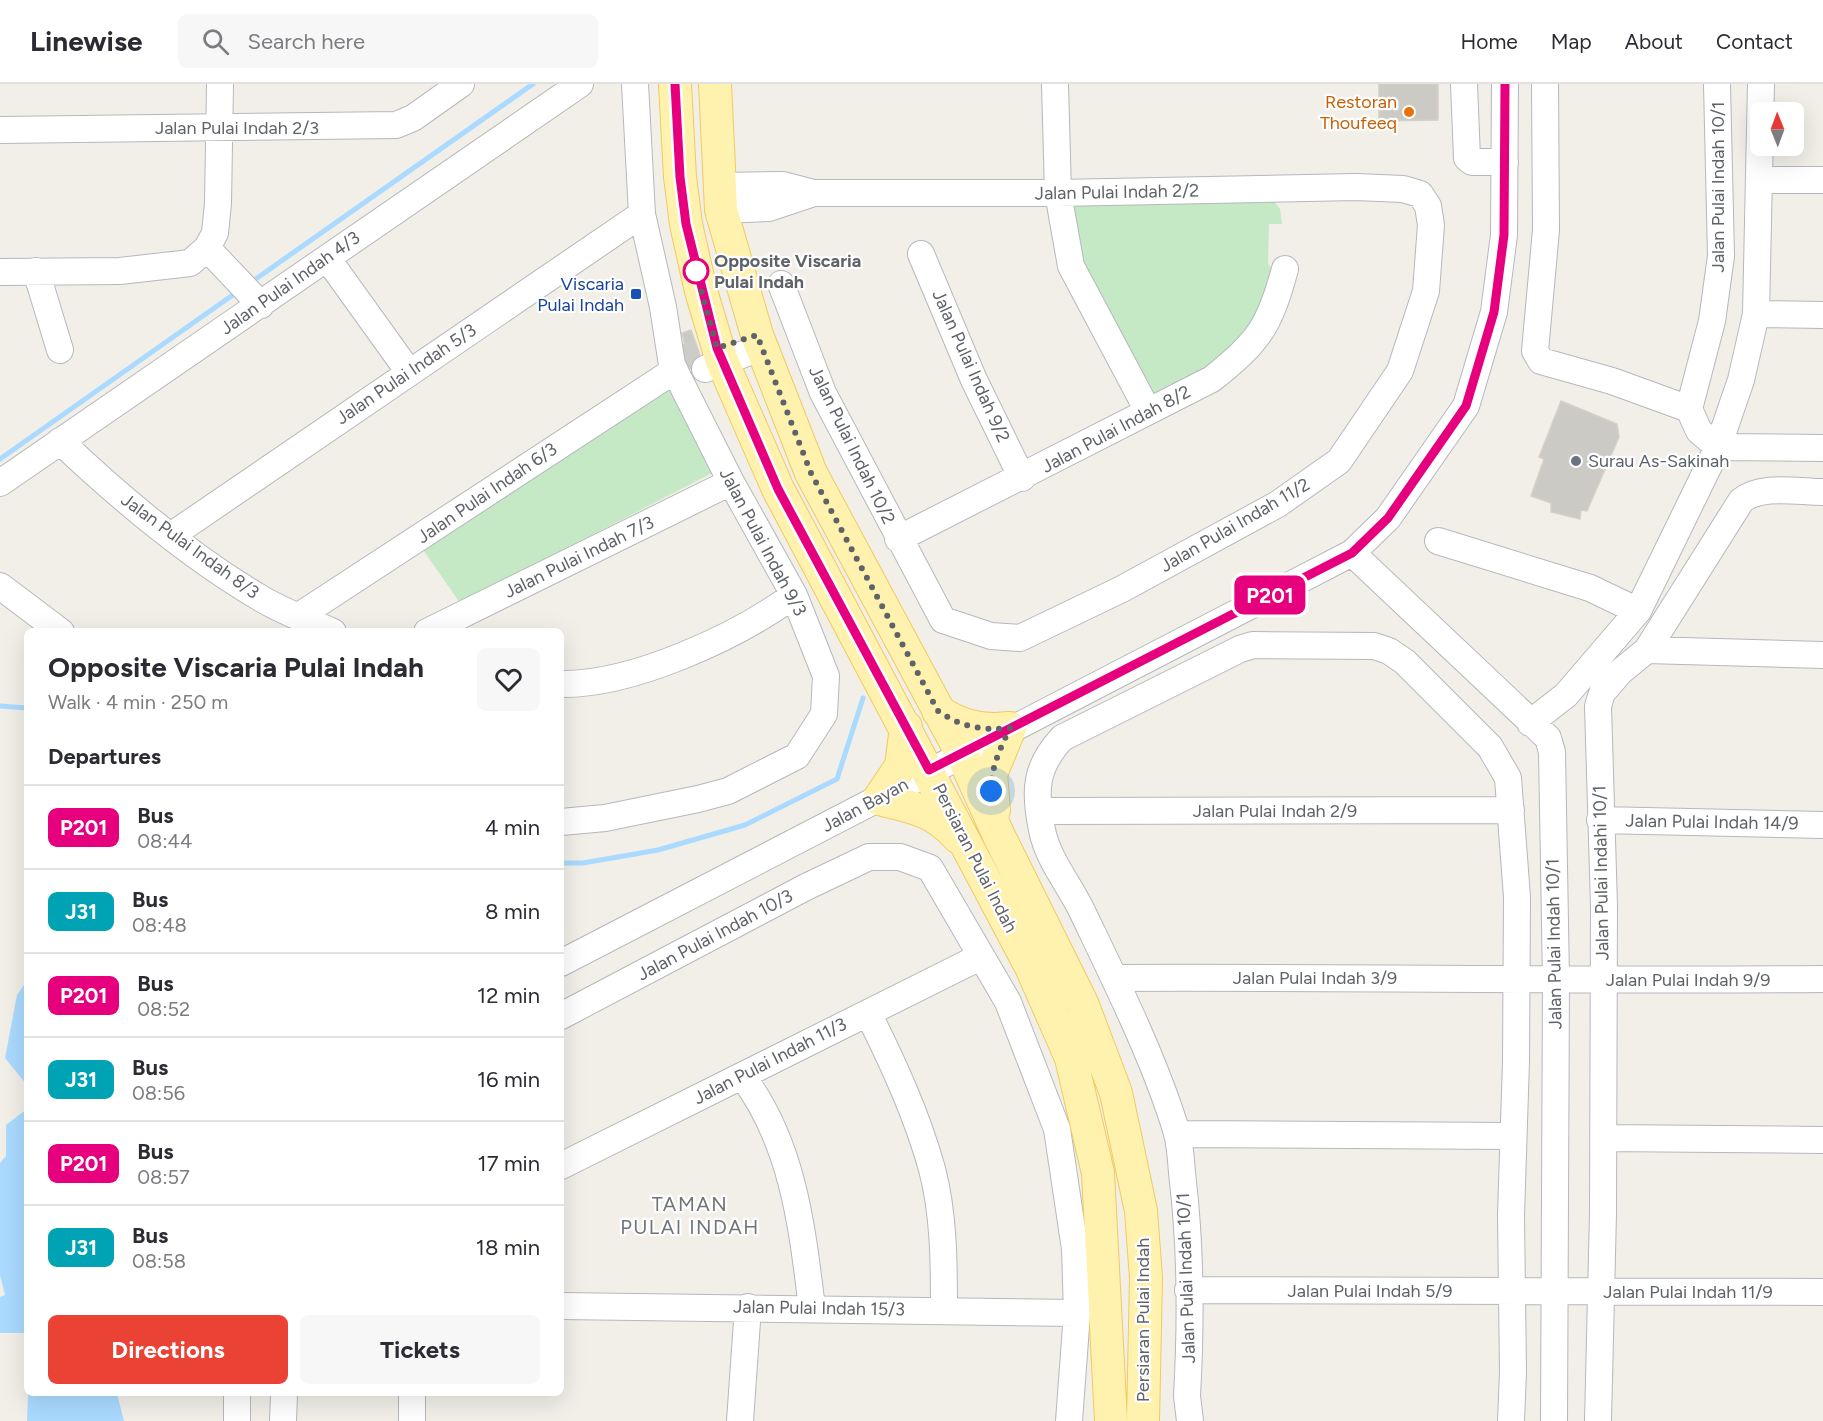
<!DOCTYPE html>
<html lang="en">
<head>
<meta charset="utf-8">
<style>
  :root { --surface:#fff; --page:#f7f7f7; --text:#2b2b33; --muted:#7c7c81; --line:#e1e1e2; --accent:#ea4335 }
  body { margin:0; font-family:Figtree,sans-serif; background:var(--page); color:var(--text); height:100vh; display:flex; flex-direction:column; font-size:22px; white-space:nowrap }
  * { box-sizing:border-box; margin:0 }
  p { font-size:20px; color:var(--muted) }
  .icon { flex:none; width:33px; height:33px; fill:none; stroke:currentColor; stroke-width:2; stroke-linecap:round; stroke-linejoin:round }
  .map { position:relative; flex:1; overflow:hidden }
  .side { position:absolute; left:24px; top:544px; width:540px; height:768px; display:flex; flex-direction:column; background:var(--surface); border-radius:9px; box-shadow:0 6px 24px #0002 }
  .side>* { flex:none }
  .badge { padding:0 12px; border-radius:9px; font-size:21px; line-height:39px }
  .needle { width:39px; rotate:359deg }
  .buttons { position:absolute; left:1750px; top:18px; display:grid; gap:12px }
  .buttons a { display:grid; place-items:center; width:54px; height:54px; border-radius:9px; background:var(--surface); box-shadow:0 6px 24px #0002; font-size:30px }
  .you { position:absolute; width:30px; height:30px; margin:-15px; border:4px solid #fff; border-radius:50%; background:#1a73e8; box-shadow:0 0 0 9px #1a73e833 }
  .map>.badge { position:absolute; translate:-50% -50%; box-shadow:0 0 0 3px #fff }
  h2 { padding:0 24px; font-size:22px; line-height:54px }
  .round { display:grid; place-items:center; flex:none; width:63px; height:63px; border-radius:9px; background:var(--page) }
  .headline { display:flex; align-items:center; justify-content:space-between; height:102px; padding:0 24px }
  h1 { font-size:28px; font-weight:700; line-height:45px }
  .cta { display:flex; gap:12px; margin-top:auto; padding:12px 24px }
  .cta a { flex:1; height:69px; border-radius:9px; background:var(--accent); color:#fff; font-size:24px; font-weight:700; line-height:69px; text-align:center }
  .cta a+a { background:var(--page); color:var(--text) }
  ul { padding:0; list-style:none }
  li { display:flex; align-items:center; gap:18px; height:84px; padding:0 24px; border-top:2px solid var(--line) }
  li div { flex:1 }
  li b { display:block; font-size:22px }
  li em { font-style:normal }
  li .badge { min-width:66px; font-weight:700; text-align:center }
  header { display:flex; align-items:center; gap:36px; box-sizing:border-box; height:84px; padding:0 30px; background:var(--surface); border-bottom:2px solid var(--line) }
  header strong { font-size:28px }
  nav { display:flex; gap:33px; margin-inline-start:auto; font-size:21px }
  .search { width:420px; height:54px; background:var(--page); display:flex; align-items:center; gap:15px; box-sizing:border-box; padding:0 21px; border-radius:9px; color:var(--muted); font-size:22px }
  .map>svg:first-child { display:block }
</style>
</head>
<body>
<header>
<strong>Linewise</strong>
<div class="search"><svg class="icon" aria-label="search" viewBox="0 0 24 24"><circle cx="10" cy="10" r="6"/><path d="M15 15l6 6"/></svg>Search here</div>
<nav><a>Home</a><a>Map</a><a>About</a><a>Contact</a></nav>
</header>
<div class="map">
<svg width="1823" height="1337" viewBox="0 0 1823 1337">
  <rect width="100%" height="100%" fill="#f1efe8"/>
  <path fill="#c5e8c5" d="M1273,116l7,9 2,15h-13l-1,40 6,7 -15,40 -19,26 -40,39 -43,19 -11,-4 -70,-134 -3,-51 6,-3z
    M666,298l50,84 -4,7 -252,130 -36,-52z"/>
  <path fill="#aadaff" d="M27,897v104l-22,-27 12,-63z
    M27,1025v259l-2,-35h-25v-36l5,-2 -5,-20v-112l6,-7v-31z
    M28,1310h89l7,27h-97z"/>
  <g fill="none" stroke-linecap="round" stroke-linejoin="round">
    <path stroke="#aadaff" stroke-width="5" d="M250,199l283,-199
      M0,375l237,-167
      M0,622l27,2
      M561,779h22l75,-13 87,-25 92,-46 26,-81"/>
  </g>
  <path fill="#cccac5" stroke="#d6d1c6" stroke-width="1.5" d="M1379,0h59v36l-59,1z
    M691,246l9,25 -7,5 -3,8 -8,-35z
    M1561,317l56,23 2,13 -32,74 -6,-1 -1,9 -29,-7v-9l-20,-7 13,-37 -5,-2z"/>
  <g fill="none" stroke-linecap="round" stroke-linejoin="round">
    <path stroke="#ccccc8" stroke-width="26" stroke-dasharray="26 13" stroke-linecap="butt" d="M681,275l18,-7"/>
    <defs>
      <path id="minor" d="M1055,0l3,109 13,73 77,145
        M1464,0l3,74 5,4h33
        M1545,0l1,146 -11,121 6,10 71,20 77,28
        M1717,0l4,172 -9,65 -23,88 10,22 19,16
        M0,46l396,-5 17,-7 48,-34
        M1759,96h64
        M719,102l64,-1 31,8
        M721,126l48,-2 45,-15h244l298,-6 47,2 17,5 8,12 3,19 -5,66 -26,80 -61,90 -61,43 -156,85 -102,49 -29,-2 -48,-16 -120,-227 -42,-109
        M207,164l54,57
        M921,170l53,126 48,98
        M327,174l82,114
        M36,187l24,79
        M0,188l120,-1 70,-8 17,-15 8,-15 3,-30 2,-119
        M1756,230l67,1
        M705,285l57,-22
        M60,357c59,56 132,117 202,158 22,13 47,22 71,33
        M1718,363l105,1
        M0,399l580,-399
        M172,451l470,-321
        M898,455l314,-160c47,-38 57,-51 73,-110
        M1438,457l152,47 48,23
        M1352,469l196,185 4,14 4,228 -2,441
        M0,502l61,46
        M299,532l376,-246
        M427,548l304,-150
        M1647,566l176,5
        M561,600c71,1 176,-47 233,-89
        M1530,639l36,-28 72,-84 80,-164 23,-67 15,-66 5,-230
        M1039,727l472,-1
        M1600,736l223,5
        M561,738l44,-4 93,-19 30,-8 69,-35 27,-42 2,-38 -32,-81 -63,-113 -59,-117 -9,-58 -21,-93 -7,-130
        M561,879l791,-410 36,-35 78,-112 28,-94 10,-77 1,-151
        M1114,894c237,-1 473,3 709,1
        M868,929c25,50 49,102 64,156 12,46 12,94 12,141
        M561,932l245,-129 63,-30h31l30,11 78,134 49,127 18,120 2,64 -8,108
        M742,992c51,67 60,150 70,232
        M1177,1050l336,2
        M1604,1054l219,2
        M561,1082l419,-209
        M1188,1206l635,2
        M561,1222l516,7
        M237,1337v-27
        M283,1337l1,-27
        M412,1337v-27
        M740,1337l8,-114
        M1190,1337l-3,-25c4,-71 4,-144 -4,-214 -2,-16 -2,-34 -6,-49 -22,-73 -62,-153 -95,-222 -13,-27 -34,-51 -40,-81 -8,-39 -7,-63 20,-92l178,-89 13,-4 121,1 15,5 16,11 85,85 18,31 9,119 -1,164 -5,154 2,157 -2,49
        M1598,1337l5,-208 1,-307 -6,-200 4,-13 18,-21 27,-22 94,-149c19,-17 57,-9 82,-9"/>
      <path id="major" d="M675,0l5,93 6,47 15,67 21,70 56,128 253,478 40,91 27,115 13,248
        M715,0l6,126 36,125 54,138 151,281 37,82 83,167 34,90 25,118 5,67 -3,143
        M938,627c23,16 45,20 72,17
        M906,643l-5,39 -22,33c33,8 55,11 79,38
        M994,726l-3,-36 19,-46"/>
    </defs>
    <use href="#minor" stroke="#b5b8bc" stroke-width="28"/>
    <use href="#major" stroke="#f2c960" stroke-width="34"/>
    <use href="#minor" stroke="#fff" stroke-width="26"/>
    <use href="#major" stroke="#fff2af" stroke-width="32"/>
  </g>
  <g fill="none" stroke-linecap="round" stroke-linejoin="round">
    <defs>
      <path id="line" d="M675,0l5,93 6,47 31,124 61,141 151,281 423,-217 36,-35 78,-112 28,-94 10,-77 1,-151"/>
    </defs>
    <use href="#line" stroke="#fff" stroke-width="14"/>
    <use href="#line" stroke="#e6007e" stroke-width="9"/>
    <path stroke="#5f6368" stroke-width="6" stroke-dasharray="0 10.8" d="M696,187l21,77 40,-13 54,138 127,238c23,16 45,20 72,17 -10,21 -19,39 -19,63"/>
  </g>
  <circle fill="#e8710a" stroke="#fff" stroke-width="2" cx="1409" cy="28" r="6"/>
  <circle fill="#fff" stroke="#e6007e" stroke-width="3" cx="696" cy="187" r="12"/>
  <rect fill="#1a4fb4" stroke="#fff" stroke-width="2" x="630" y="204" width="12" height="12" rx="3"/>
  <circle fill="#6b7280" stroke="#fff" stroke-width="2" cx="1576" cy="377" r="6"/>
  <g text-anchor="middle" stroke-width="4.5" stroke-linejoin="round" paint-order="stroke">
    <g font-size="18" fill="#c56008" stroke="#fff" text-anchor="end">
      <text x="1397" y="24">Restoran<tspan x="1397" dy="21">Thoufeeq</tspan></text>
    </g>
    <g font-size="18" fill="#5f6368" stroke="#fff">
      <text x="237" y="50">Jalan Pulai Indah 2/3</text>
      <text transform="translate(1718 103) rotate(-90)" y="6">Jalan Pulai Indah 10/1</text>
      <text transform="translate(1117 108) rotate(-1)" y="6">Jalan Pulai Indah 2/2</text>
      <text transform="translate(290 199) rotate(-35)" y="6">Jalan Pulai Indah 4/3</text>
      <text transform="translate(971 282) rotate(66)" y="6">Jalan Pulai Indah 9/2</text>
      <text transform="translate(406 290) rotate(-34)" y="6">Jalan Pulai Indah 5/3</text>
      <text transform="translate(1116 345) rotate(-28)" y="6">Jalan Pulai Indah 8/2</text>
      <text transform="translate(852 361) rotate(64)" y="6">Jalan Pulai Indah 10/2</text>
      <text transform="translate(487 409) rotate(-34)" y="6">Jalan Pulai Indah 6/3</text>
      <text transform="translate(1235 441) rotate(-30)" y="6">Jalan Pulai Indah 11/2</text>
      <text transform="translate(763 458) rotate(62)" y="6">Jalan Pulai Indah 9/3</text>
      <text transform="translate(190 462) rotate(36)" y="6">Jalan Pulai Indah 8/3</text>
      <text transform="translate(579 473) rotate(-26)" y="6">Jalan Pulai Indah 7/3</text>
      <text transform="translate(865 721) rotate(-28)" y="6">Jalan Bayan</text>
      <text x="1275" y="733">Jalan Pulai Indah 2/9</text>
      <text transform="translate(1712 738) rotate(1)" y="6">Jalan Pulai Indah 14/9</text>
      <text transform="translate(975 774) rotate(63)" y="6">Persiaran Pulai Indah</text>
      <text transform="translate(1601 789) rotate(-91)" y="6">Jalan Pulai Indahi 10/1</text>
      <text transform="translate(715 851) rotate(-28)" y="6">Jalan Pulai Indah 10/3</text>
      <text transform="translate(1554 860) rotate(-91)" y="6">Jalan Pulai Indah 10/1</text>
      <text x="1315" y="900">Jalan Pulai Indah 3/9</text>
      <text x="1688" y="902">Jalan Pulai Indah 9/9</text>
      <text transform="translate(770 977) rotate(-27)" y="6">Jalan Pulai Indah 11/3</text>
      <text transform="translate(1186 1194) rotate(-92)" y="6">Jalan Pulai Indah 10/1</text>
      <text x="1370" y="1213">Jalan Pulai Indah 5/9</text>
      <text x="1688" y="1214">Jalan Pulai Indah 11/9</text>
      <text transform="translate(819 1224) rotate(1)" y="6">Jalan Pulai Indah 15/3</text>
      <text transform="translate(1143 1236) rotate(-90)" y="6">Persiaran Pulai Indah</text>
    </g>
    <g font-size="18" font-weight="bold" fill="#5f6368" stroke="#fff" text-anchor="start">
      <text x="714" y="183">Opposite Viscaria<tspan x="714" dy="21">Pulai Indah</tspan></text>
    </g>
    <g font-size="18" fill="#164399" stroke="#fff" text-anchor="end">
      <text x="624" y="206">Viscaria<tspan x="624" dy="21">Pulai Indah</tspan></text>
    </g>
    <g font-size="18" fill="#5b616d" stroke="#fff" text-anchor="start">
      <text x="1588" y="383">Surau As-Sakinah</text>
    </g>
    <g font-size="20" letter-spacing="1.5" fill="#70757a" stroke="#fff">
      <text x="690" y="1127">TAMAN<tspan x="690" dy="23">PULAI INDAH</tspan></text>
    </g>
  </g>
</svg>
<div class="buttons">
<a><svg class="needle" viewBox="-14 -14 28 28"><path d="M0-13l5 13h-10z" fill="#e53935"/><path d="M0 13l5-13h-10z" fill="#7c7c81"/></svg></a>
</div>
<div class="you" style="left:991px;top:707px"></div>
<b class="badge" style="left:1270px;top:511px;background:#e6007e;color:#fff">P201</b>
<section class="side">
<div class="headline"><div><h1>Opposite Viscaria Pulai Indah</h1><p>Walk · 4 min · 250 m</p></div><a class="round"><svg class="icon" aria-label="heart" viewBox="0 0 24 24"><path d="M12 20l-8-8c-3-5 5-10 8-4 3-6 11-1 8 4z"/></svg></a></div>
<h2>Departures</h2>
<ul>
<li><span class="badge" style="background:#e6007e;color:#fff">P201</span><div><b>Bus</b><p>08:44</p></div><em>4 min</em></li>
<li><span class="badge" style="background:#00a3b4;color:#fff">J31</span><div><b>Bus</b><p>08:48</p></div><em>8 min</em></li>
<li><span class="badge" style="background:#e6007e;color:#fff">P201</span><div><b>Bus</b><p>08:52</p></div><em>12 min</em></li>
<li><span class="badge" style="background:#00a3b4;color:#fff">J31</span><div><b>Bus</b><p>08:56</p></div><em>16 min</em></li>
<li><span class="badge" style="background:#e6007e;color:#fff">P201</span><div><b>Bus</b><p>08:57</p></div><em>17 min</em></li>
<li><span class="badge" style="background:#00a3b4;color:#fff">J31</span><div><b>Bus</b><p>08:58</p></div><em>18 min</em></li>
</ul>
<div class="cta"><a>Directions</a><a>Tickets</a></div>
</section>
</div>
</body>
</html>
